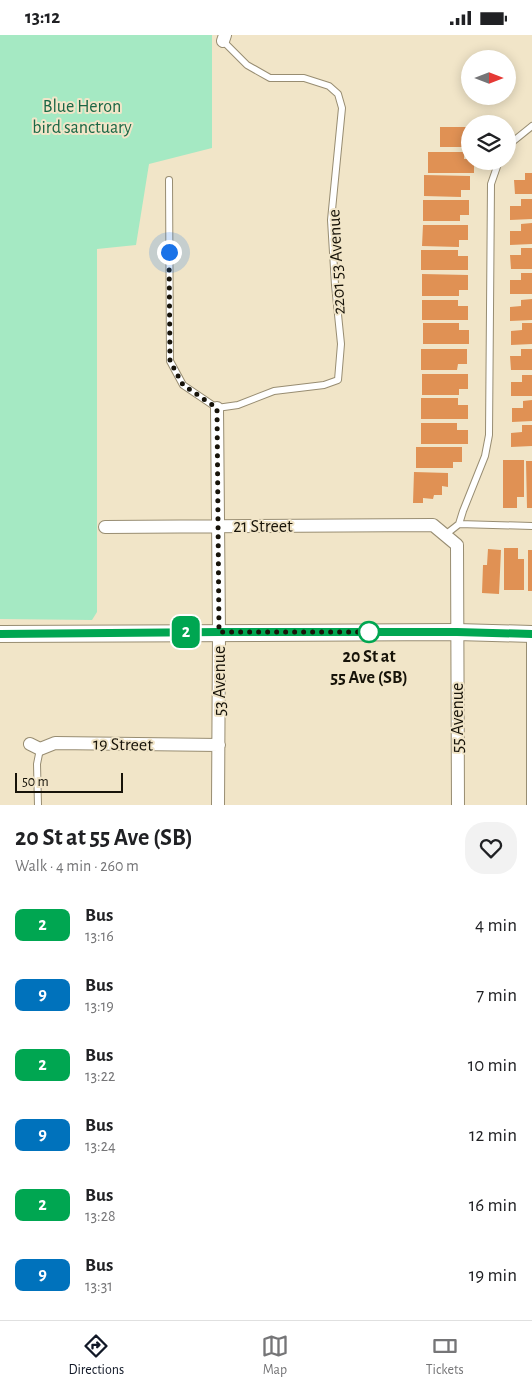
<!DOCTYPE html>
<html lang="en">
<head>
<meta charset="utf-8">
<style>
  :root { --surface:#fff; --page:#f2f2f2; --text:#202124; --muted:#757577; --line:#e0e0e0; --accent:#111827 }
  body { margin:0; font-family:"Alegreya Sans",sans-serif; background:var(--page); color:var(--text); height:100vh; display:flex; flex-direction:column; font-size:19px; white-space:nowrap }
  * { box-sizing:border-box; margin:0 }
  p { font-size:16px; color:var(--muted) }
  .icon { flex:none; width:28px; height:28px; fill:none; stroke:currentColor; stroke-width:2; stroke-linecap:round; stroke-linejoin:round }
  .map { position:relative; height:770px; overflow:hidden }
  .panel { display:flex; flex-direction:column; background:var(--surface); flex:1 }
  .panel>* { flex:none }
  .badge { padding:0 10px; border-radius:8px; font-size:18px; line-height:32px }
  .needle { width:32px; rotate:90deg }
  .tools { position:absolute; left:461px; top:15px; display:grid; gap:10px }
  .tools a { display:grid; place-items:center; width:55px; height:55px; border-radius:50%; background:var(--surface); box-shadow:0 2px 12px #0003; font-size:25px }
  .scale { position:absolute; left:15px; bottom:12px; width:108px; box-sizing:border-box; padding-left:5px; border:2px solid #171309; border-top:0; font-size:14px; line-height:18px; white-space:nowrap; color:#171309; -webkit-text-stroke:4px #f1e5c8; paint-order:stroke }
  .you { position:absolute; width:25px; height:25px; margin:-12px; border:4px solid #fff; border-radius:50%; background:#1a73e8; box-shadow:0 0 0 8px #1a73e833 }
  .map>.badge { position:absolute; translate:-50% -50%; box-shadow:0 0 0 2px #fff }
  .round { display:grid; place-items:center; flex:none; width:52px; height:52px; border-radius:20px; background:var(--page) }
  .headline { display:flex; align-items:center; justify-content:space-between; height:85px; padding:0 15px }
  h1 { font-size:24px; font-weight:600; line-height:38px }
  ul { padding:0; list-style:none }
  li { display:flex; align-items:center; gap:15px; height:70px; padding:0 15px }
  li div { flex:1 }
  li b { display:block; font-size:19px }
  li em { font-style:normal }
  li .badge { min-width:55px; font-weight:700; text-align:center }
  .status { display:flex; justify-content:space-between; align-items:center; height:35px; padding:0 25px; background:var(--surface); direction:ltr }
  .status svg { height:14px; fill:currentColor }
  .tabs { display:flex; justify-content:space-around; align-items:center; height:70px; border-top:1px solid var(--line); background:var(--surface); font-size:14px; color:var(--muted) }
  .tabs a { display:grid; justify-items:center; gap:2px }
  .tabs .current { color:var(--accent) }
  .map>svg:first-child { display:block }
</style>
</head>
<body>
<div class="status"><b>13:12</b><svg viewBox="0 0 49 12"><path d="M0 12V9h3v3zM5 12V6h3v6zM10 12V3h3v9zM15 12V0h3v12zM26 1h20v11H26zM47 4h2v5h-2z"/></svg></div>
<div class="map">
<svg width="532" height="770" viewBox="0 0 532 770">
  <rect width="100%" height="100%" fill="#f1e5c8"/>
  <path fill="#a5e9c3" d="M0,0h212v113l-63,16 -13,81 -39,4v363l-5,8 -92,-1z"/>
  <path fill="#e09154" d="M440,92h30v20h-30z
    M428,117h36v7h6v2h4v12h-46z
    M525,138h7v21h-17l-1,-14h11z
    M424,140l46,1v14h-9v7l-37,-1z
    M521,164h11v20l-22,1v-14h11z
    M423,165h46v15h-9v6h-37z
    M532,188v21l-22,1v-14h11v-7z
    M423,190h45v15h-9v7l-37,-1z
    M521,213h11v21h-21l-1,-14h11z
    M421,215h37v6h10v14h-47z
    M521,238h11v21h-22v-14h11z
    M422,239l46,1v15h-9v6h-37z
    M532,264v21l-22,1v-14l11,-1v-6z
    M422,265h36v6h10v14h-46z
    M423,288h36v7h10v14h-46z
    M522,288h10v21l-21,1v-14l11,-1z
    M421,314h46v15h-9l-1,6h-36z
    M521,314h11v21h-21l-1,-14h11z
    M422,339h46v15h-9v6h-37z
    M522,340h10v21h-21v-14h11z
    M421,363h37v7h10v14h-47z
    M532,365v21l-20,1v-14h11v-7z
    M421,388h36v7h11v14h-47z
    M522,390h10v21l-21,1v-14l11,-1z
    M416,412h46v15h-9v6h-37z
    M503,425h21v37h-7v11h-14z
    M526,426h6v47h-5z
    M414,437l34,1v14l-6,-1v9h-8l-1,4 -10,-1v5h-10z
    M504,513h14v11h6v31h-20z
    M488,514l13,1 -2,44 -17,-1 1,-28h4z
    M528,515h4v41h-4z"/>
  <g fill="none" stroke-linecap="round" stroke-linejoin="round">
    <defs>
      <path id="service" d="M508,113l3,-5 21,-17
        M169,145l1,181 13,24 34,23 21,-3 36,-14 50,-6 14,-5 3,-36 -6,-59 -4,-65 11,-112 -4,-14 -9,-8 -25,-8h-34l-23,-13 -24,-24
        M459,489l73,2
        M445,500l14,-11 4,-13 22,-55 4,-21 2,-251 8,-23
        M530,600v170
        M38,770l-1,-41 3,-15"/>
      <path id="minor" d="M223,6l2,-6
        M217,373l2,224 -1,173
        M105,492l328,-2 24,20 1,260
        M30,709l10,5 15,-6 164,2"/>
      <path id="tertiary" d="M0,599l457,-2 75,2"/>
    </defs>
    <use href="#service" stroke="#988d72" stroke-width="8"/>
    <use href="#minor" stroke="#988d72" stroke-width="14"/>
    <use href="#tertiary" stroke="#988d72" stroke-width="18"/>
    <use href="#service" stroke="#fff" stroke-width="6"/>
    <use href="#minor" stroke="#fff" stroke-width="12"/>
    <use href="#tertiary" stroke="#fff" stroke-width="16"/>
  </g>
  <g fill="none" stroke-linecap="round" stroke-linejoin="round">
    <defs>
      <path id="line" d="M0,599l219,-2h238l75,2"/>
    </defs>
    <use href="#line" stroke="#fff" stroke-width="11"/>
    <use href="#line" stroke="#00a651" stroke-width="8"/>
    <path stroke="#171309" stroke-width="5" stroke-dasharray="0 9" d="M169,217l1,109 13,24 34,23 2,224h150"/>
  </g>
  <circle fill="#fff" stroke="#00a651" stroke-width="2.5" cx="369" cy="597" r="10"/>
  <g text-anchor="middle" stroke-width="4" stroke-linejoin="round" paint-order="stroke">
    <g font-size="18" fill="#1a6745" stroke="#f1e5c8">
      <text x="82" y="77">Blue Heron<tspan x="82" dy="21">bird sanctuary</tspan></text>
    </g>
    <g font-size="18" fill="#171309" stroke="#f1e5c8">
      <text transform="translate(336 227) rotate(-93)" y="6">2201 53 Avenue</text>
      <text x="263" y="497">21 Street</text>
      <text transform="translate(219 646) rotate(-90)" y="6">53 Avenue</text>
      <text transform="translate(457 683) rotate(-90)" y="6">55 Avenue</text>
      <text transform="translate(123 709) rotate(1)" y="6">19 Street</text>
    </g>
    <g font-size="18" font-weight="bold" fill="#171309" stroke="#f1e5c8">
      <text x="369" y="627">20 St at<tspan x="369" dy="21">55 Ave (SB)</tspan></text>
    </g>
  </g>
</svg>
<div class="tools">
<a><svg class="needle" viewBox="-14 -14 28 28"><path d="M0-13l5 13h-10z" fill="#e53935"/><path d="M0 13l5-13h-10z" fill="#757577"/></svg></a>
<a><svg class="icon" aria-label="layers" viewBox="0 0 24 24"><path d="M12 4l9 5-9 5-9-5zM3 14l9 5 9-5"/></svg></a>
</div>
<div class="scale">50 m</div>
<div class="you" style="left:169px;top:217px"></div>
<b class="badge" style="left:186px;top:597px;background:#00a651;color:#fff">2</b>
</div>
<section class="panel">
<div class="headline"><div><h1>20 St at 55 Ave (SB)</h1><p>Walk · 4 min · 260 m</p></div><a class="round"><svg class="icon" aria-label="heart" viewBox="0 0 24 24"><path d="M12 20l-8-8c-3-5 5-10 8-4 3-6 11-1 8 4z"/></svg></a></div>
<ul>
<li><span class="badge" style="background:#00a651;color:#fff">2</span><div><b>Bus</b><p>13:16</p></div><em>4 min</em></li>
<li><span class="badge" style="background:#0072bc;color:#fff">9</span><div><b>Bus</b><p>13:19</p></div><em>7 min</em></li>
<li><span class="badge" style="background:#00a651;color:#fff">2</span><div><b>Bus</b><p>13:22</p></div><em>10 min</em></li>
<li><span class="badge" style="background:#0072bc;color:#fff">9</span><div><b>Bus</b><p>13:24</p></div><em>12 min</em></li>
<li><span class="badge" style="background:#00a651;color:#fff">2</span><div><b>Bus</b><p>13:28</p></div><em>16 min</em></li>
<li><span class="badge" style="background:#0072bc;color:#fff">9</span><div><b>Bus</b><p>13:31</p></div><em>19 min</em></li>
</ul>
</section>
<nav class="tabs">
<a class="current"><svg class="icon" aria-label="directions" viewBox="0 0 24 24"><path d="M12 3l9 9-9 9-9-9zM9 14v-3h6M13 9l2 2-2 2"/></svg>Directions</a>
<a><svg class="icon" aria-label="map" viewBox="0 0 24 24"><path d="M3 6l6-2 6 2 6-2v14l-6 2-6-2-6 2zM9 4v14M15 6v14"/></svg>Map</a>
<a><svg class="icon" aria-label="tickets" viewBox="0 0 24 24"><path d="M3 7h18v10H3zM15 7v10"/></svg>Tickets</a>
</nav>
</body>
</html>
